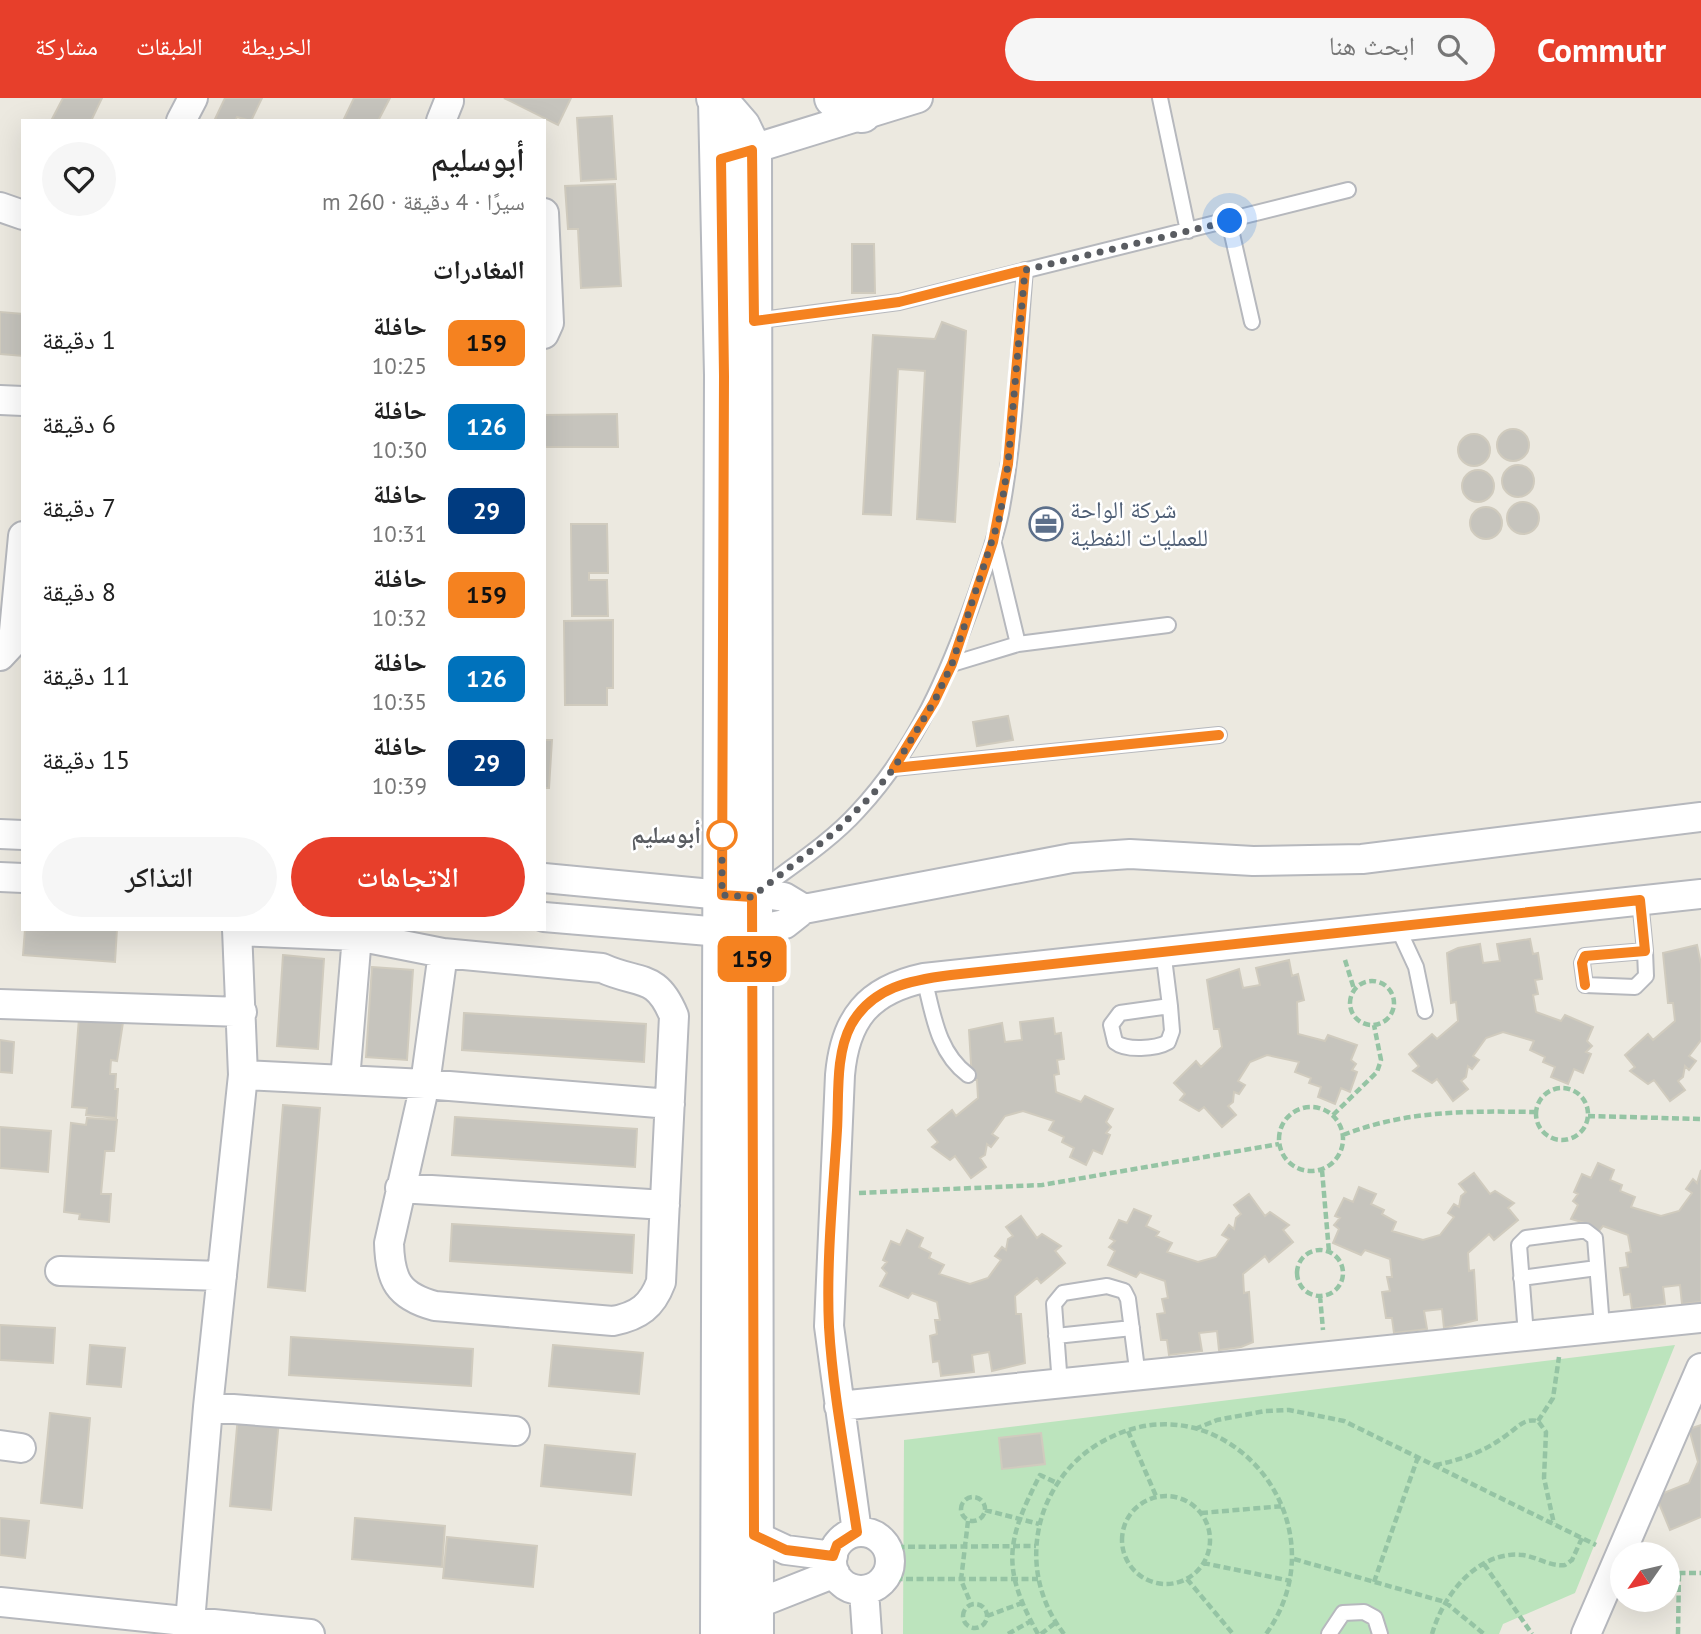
<!DOCTYPE html>
<html lang="ar">
<head>
<meta charset="utf-8">
<style>
  :root { --surface:#fff; --page:#f6f6f6; --text:#222; --muted:#767676; --accent:#e73f2b }
  body { margin:0; font-family:"PT Sans","Noto Naskh Arabic",sans-serif; background:var(--page); color:var(--text); direction:rtl; height:100vh; display:flex; flex-direction:column; font-size:26px; white-space:nowrap }
  * { box-sizing:border-box; margin:0 }
  p { font-size:23px; color:var(--muted) }
  .icon { flex:none; width:38px; height:38px; fill:none; stroke:currentColor; stroke-width:2; stroke-linecap:round; stroke-linejoin:round }
  .map { position:relative; flex:1; overflow:hidden; direction:ltr }
  .panel { position:absolute; left:21px; top:21px; width:525px; height:812px; display:flex; flex-direction:column; background:var(--surface); border-radius:0px; box-shadow:0 7px 28px #0002; direction:rtl }
  .panel>* { flex:none }
  .badge { padding:0 14px; border-radius:10px; font-size:24px; line-height:46px }
  .needle { width:46px; rotate:236deg }
  .controls { position:absolute; left:1610px; top:1444px; display:grid; gap:14px }
  .controls a { display:grid; place-items:center; width:70px; height:70px; border-radius:50%; background:var(--surface); box-shadow:0 7px 28px #0002; font-size:35px }
  .you { position:absolute; width:35px; height:35px; margin:-18px; border:5px solid #fff; border-radius:50%; background:#1a73e8; box-shadow:0 0 0 10px #1a73e833 }
  .map>.badge { position:absolute; translate:-50% -50%; box-shadow:0 0 0 4px #fff }
  h2 { padding:0 21px; font-size:26px; line-height:63px }
  .round { display:grid; place-items:center; flex:none; width:74px; height:74px; border-radius:37px; background:var(--page) }
  .head { display:flex; align-items:center; justify-content:space-between; height:119px; padding:0 21px }
  h1 { font-size:33px; font-weight:600; line-height:52px }
  .button { display:flex; gap:14px; margin-top:auto; padding:14px 21px }
  .button a { flex:1; height:80px; border-radius:42px; background:var(--accent); color:#fff; font-size:28px; font-weight:600; line-height:80px; text-align:center }
  .button a+a { background:var(--page); color:var(--text) }
  ul { padding:0; list-style:none }
  li { display:flex; align-items:center; gap:21px; height:84px; padding:0 21px }
  li div { flex:1 }
  li b { display:block; font-size:26px }
  li em { font-style:normal }
  li .badge { min-width:77px; font-weight:700; text-align:center }
  header { display:flex; align-items:center; gap:42px; box-sizing:border-box; height:98px; padding:0 35px; background:var(--accent); color:#fff }
  header strong { font-size:33px }
  nav { display:flex; gap:38px; margin-inline-start:auto; font-size:24px }
  .search { width:490px; height:63px; background:var(--page); display:flex; align-items:center; gap:18px; box-sizing:border-box; padding:0 24px; border-radius:38px; color:var(--muted); font-size:26px }
  .map>svg:first-child { display:block }
</style>
</head>
<body>
<header>
<strong>Commutr</strong>
<div class="search"><svg class="icon" aria-label="search" viewBox="0 0 24 24"><circle cx="10" cy="10" r="6"/><path d="M15 15l6 6"/></svg>ابحث هنا</div>
<nav><a>الخريطة</a><a>الطبقات</a><a>مشاركة</a></nav>
</header>
<div class="map">
<svg width="1701" height="1536" viewBox="0 0 1701 1536">
  <rect width="100%" height="100%" fill="#ece9e0"/>
  <path fill="#bce4bd" d="M1675,1247l-100,248 -72,31 -4,10h-596l1,-194z"/>
  <path fill="#c6c4bd" stroke="#d0cbbe" stroke-width="2" d="M63,0h39l-11,23h-40z
    M225,0h37l-11,23 -14,-4 -2,4h-16l-4,-2z
    M354,0h36l-12,23h-35z
    M504,0h67l-13,27z
    M612,18l4,63 -35,2 -4,-63z
    M615,86l6,102 -40,2 -3,-59h-10l-3,-43z
    M852,146h22l1,49h-23z
    M0,214l23,2v42l-23,-2z
    M942,224l24,9 -11,191 -38,-3 8,-148 -27,-2 -7,146 -28,-1 10,-179 62,4z
    M617,316l1,33h-74v-32z
    M1497 347a16 16 0 1 1 32 0a16 16 0 1 1-32 0Z
    M1458 352a16 16 0 1 1 32 0a16 16 0 1 1-32 0Z
    M1502 383a16 16 0 1 1 32 0a16 16 0 1 1-32 0Z
    M1462 388a16 16 0 1 1 32 0a16 16 0 1 1-32 0Z
    M1507 420a16 16 0 1 1 32 0a16 16 0 1 1-32 0Z
    M1470 425a16 16 0 1 1 32 0a16 16 0 1 1-32 0Z
    M571,426h36l1,49h-19v7h18l1,36h-36z
    M613,522v68h-6v17h-42l-1,-84z
    M1008,618l5,24 -36,6 -4,-24z
    M544,642h8l-3,48h-5z
    M25,831h92l-2,33 -92,-7z
    M1530,841l3,15 5,-1 4,26 -7,1 3,14 -5,1 3,17 25,9 4,-6 28,12 -6,14 5,5 -6,6 5,2 -8,19 -9,-4 -6,15 -17,-7 4,-10 -12,-5 2,-5 -15,-7 4,-9 -31,-9 -17,6 -13,18 6,4 -7,9 -4,-3 -2,11 -5,4 7,8 -15,12 -16,-22 -5,4 -19,-12 6,-5 -10,-12 23,-20 5,5 21,-18 -2,-19 -5,1 -4,-50 11,-5 22,-4 3,19 17,-2 -3,-17z
    M1697,847l4,19v76l-12,16 7,5 -7,9 -4,-4 -2,11 -5,4 7,9 -15,11 -16,-21 -6,4 -18,-13 5,-4 -10,-12 23,-21 5,6 22,-19 -2,-18h-5l-5,-50z
    M283,857l41,4 -6,90 -41,-3z
    M1289,862l3,16 6,-2 6,26 -7,2 1,32 27,7 3,-6 29,10 -6,15 5,4 -4,6 5,2 -7,20 -9,-4 -6,16 -17,-7 3,-10 -12,-4 2,-5 -16,-6 4,-10 -32,-7 -17,7 -12,19 7,4 -6,9 -5,-2 -1,10 -5,4 8,9 -14,12 -18,-20 -5,4 -19,-11 5,-6 -11,-11 22,-22 5,6 21,-20 -3,-18h-5l-7,-49 32,-11 4,19 17,-3 -4,-17z
    M372,869l41,3 -6,90 -41,-3z
    M464,915l182,11 -2,38 -182,-12z
    M124,918l-7,45 -6,-1 -1,14h6l-1,15h3l-2,29 -30,-3 1,-7 -15,-1 7,-89z
    M1053,920l2,16 6,-1 3,26 -7,1 2,14 -5,1 2,17 25,10 4,-6 28,13 -7,13 5,5 -5,6 4,2 -8,19 -9,-4 -7,15 -16,-8 4,-9 -12,-6 2,-5 -15,-7 5,-9 -31,-10 -18,5 -13,18 6,4 -7,9 -4,-3 -2,11 -5,3 6,9 -15,11 -16,-22 -5,4 -18,-13 6,-5 -10,-12 24,-20 4,6 22,-18 -1,-18h-5l-3,-50 33,-7 3,19 17,-2 -2,-18z
    M0,942l14,2 -2,31 -12,-1z
    M283,1007l37,3 -15,183 -37,-4z
    M455,1019l182,12 -2,38 -183,-12z
    M87,1020l30,2 -3,31h-9l-4,43h10l-2,28 -30,-3 1,-5 -16,-2 7,-89 15,2z
    M0,1029l51,4 -3,41 -48,-4z
    M1598,1065l16,7 -4,10 12,5 -2,6 15,6 -4,10 30,9 18,-5 13,-18 -6,-4 7,-10 4,4 4,-13v132l-19,2 -2,-19 -17,2 2,17 -33,5 -2,-15 -6,1 -4,-27 8,-1 -2,-14 5,-1 -3,-17 -25,-9 -4,5 -11,-7 -17,-5 7,-14 -5,-4 5,-7 -4,-2 8,-18 9,4z
    M1474,1075l16,21 5,-3 19,12 -6,5 10,12 -24,20 -5,-6 -21,19 1,18 5,-1 3,50 -33,8 -2,-19 -18,2 3,18 -33,4 -2,-15h-6l-4,-26 8,-1 -3,-14h5l-2,-18 -25,-9 -4,5 -28,-12 6,-14 -5,-4 6,-7 -5,-2 9,-18 9,4 6,-15 17,7 -5,10 13,6 -2,4 14,8 -4,9 31,9 17,-5 14,-18 -6,-4 6,-9 5,3 2,-11 5,-4 -7,-8z
    M1249,1096l16,22 5,-4 19,13 -6,5 10,12 -24,20 -4,-6 -22,18 1,19 5,-1 4,50 -12,5 -22,3 -2,-19 -18,2 3,18 -33,4 -2,-15h-6l-4,-26 8,-1 -3,-14 6,-1 -3,-17 -25,-9 -4,5 -28,-12 7,-14 -6,-4 6,-6 -5,-3 9,-18 8,3 7,-14 17,7 -5,10 13,6 -3,4 16,7 -5,9 31,10 18,-5 13,-18 -7,-4 7,-10 5,4 2,-11 5,-4 -7,-9z
    M1021,1118l16,22 5,-4 19,12 -6,5 10,12 -24,20 -4,-5 -22,18 1,18h5l4,49 -33,8 -3,-19 -17,3 2,17 -33,4 -2,-15 -6,1 -3,-26 7,-2 -2,-14h5l-3,-18 -25,-9 -4,5 -28,-12 7,-13 -5,-5 5,-6 -4,-2 8,-19 9,4 7,-15 16,8 -4,9 12,6 -2,5 15,7 -5,9 31,10 18,-6 13,-18 -6,-4 7,-9 4,3 2,-11 5,-3 -7,-9z
    M452,1126l182,11 -2,38 -182,-12z
    M0,1227l55,3 -2,35 -53,-3z
    M291,1239l182,12 -2,37 -182,-11z
    M90,1247l35,3 -4,39 -34,-3z
    M553,1247l90,8 -4,41 -90,-8z
    M50,1315l40,5 -8,90 -41,-5z
    M238,1318l41,4 -8,90 -41,-4z
    M1701,1327v92l-31,13 -14,-34 33,-13 9,-21 -9,-33z
    M1041,1335l4,31 -43,5 -3,-31z
    M545,1347l90,9 -4,41 -90,-9z
    M0,1420l29,3 -4,37 -25,-3z
    M355,1420l90,8 -3,41 -90,-8z
    M447,1439l90,9 -4,41 -90,-9z"/>
  <g fill="none" stroke-linecap="round" stroke-linejoin="round">
    <defs>
      <path id="service" d="M1160,0l28,133
        M1229,123l23,101
        M754,223l145,-19 449,-112
        M994,446l24,100
        M952,566l66,-20 150,-19
        M894,670l325,-33
        M759,793c33,-25 71,-49 99,-80 58,-62 90,-138 118,-217 9,-27 19,-53 25,-81 15,-79 17,-162 24,-243
        M1640,802l5,51
        M1397,828l19,41 9,44
        M1163,852l7,56
        M1645,853l1,25 -11,11 -50,-2 -3,-22 3,-7z
        M924,880c9,35 13,74 44,97
        M1170,908l2,25 -4,11c-12,7 -42,9 -53,0l-4,-17 9,-12z
        M1521,1180l76,-10
        M1526,1237l-7,-90 7,-7 54,-7h6l9,7 7,89
        M1056,1238l76,-8
        M1060,1287l-6,-81 9,-11 44,-7 17,5 4,8 10,78
        M1329,1536l14,-21 21,-1 11,6 5,16"/>
      <path id="minor" d="M181,23l12,-23
        M441,23l8,-20
        M733,57l185,-57
        M0,109l23,8
        M544,115l5,110 -5,11
        M0,302l23,1
        M0,558l13,-14 10,-106
        M0,736l23,1
        M0,779l23,1
        M544,780l178,17h49l13,2 20,12
        M544,819l177,15 31,-1 33,-7 19,-15 268,-51 58,-4 123,7 109,-2 339,-42
        M237,833l120,5 86,17 159,15c37,17 54,4 72,48l-13,266c-9,24 -22,34 -48,39l-178,-15c-37,-10 -45,-26 -46,-63l36,-159 18,-131
        M0,906l242,8
        M243,977l182,9 245,20
        M345,982l12,-144
        M400,1090l265,17
        M60,1173l162,5
        M839,1308l862,-88
        M208,1309l307,24
        M0,1347l21,3
        M857,1434l-28,-206 11,-251c5,-56 28,-85 84,-97l777,-84
        M832 1463a29 29 0 1 1 58 0a29 29 0 1 1-58 0Z
        M754,1437l32,15 47,6
        M864,1492l3,44
        M0,1504l310,32
        M754,1507l81,-32
        M190,1524l18,-215 35,-332 -6,-146
        M1586,1536l115,-266"/>
      <path id="secondary" d="M716,0l25,29 11,23 2,1484
        M834,0l28,15
        M718,3l6,274 -4,1259"/>
    </defs>
    <use href="#service" stroke="#b6b8bd" stroke-width="18"/>
    <use href="#minor" stroke="#b6b8bd" stroke-width="32"/>
    <use href="#secondary" stroke="#b6b9bf" stroke-width="42"/>
    <path stroke="#95c4a4" stroke-width="4.5" stroke-dasharray="7 3.5" stroke-linecap="butt" d="M1345,862l9,29
      M1350 905a22 22 0 1 1 44 0a22 22 0 1 1-44 0Z
      M1536 1016a26 26 0 1 1 52 0a26 26 0 1 1-52 0Z
      M1279 1041a32 32 0 1 1 64 0a32 32 0 1 1-64 0Z
      M1333,1017l44,-43 4,-12 -7,-35
      M1588,1018l113,3
      M1343,1037c64,-25 126,-24 193,-23
      M1322,1072l7,82
      M859,1095l183,-8 237,-41
      M1297 1175a23 23 0 1 1 46 0a23 23 0 1 1-46 0Z
      M1320,1198l3,34
      M1538,1323l15,-23 6,-41
      M1195,1331l22,-9 48,-9 24,-1 55,11 252,124
      M1128,1333l28,65
      M1435,1367c26,-5 51,-14 73,-31 10,-7 16,-16 30,-13l8,11 -2,46 10,46
      M1122 1442a44 44 0 1 1 88 0a44 44 0 1 1-88 0Z
      M961 1411a12 12 0 1 1 24 0a12 12 0 1 1-24 0Z
      M985,1412l54,14
      M1201,1415l83,-7
      M968,1423l-7,59 10,24
      M887,1449l149,-1
      M1294,1461l151,43 39,32
      M1203,1465l88,18
      M1484,1466l48,70
      M1668,1475h33
      M885,1481h153
      M1187,1481l46,55
      M1374,1484l44,-125
      M963 1518a12 12 0 1 1 24 0a12 12 0 1 1-24 0Z
      M987,1518l35,-13
      M1008,1536l23,-13
      M1038,1536c-37,-66 -32,-93 2,-159l17,8
      M1041,1536l14,-11
      M1064,1536c-27,-35 -35,-79 -21,-121 10,-29 29,-53 55,-69 122,-74 250,76 168,190
      M1432,1536c11,-39 46,-84 91,-79 14,2 28,12 42,10l7,-5 10,-22
      M1678,1536l1,-61"/>
    <use href="#service" stroke="#fff" stroke-width="14"/>
    <use href="#minor" stroke="#fff" stroke-width="28"/>
    <use href="#secondary" stroke="#fff" stroke-width="38"/>
  </g>
  <g fill="none" stroke-linecap="round" stroke-linejoin="round">
    <defs>
      <path id="line" d="M1219,637l-325,33 40,-66 18,-38 41,-122 15,-78 17,-194 -126,32 -145,19 -2,-171 -31,9 3,217 -2,519 30,2 2,638 32,15 47,6 4,-11 20,-13c-10,-68 -24,-137 -28,-205 -3,-65 4,-132 8,-197 2,-33 -2,-75 14,-105 21,-38 60,-45 100,-50l689,-75 5,51 -60,5 -3,7 3,22"/>
    </defs>
    <use href="#line" stroke="#fff" stroke-width="16"/>
    <use href="#line" stroke="#f58220" stroke-width="10"/>
    <path stroke="#595c61" stroke-width="7" stroke-dasharray="0 12.6" d="M722,737v60l30,2 84,-66 37,-37 21,-26 40,-66 18,-38 48,-148 8,-52 17,-194 205,-49"/>
  </g>
  <defs>
    <symbol id="office-ring" viewBox="-11 -11 22 22"><circle r="9.5" fill="#fff" stroke="#5c6f8a" stroke-width="1.5"/><path d="M-6-3h4V-5.5h4V-3h4V5H-6ZM-1-4.5V-3h2v-1.5ZM-6 0V1H6V0Z" fill="#5c6f8a"/></symbol>
  </defs>
  <g fill-rule="evenodd">
    <use href="#office-ring" x="1027" y="407" width="38" height="38"/>
  </g>
  <circle fill="#fff" stroke="#f58220" stroke-width="3.5" cx="722" cy="737" r="14"/>
  <g text-anchor="middle" stroke-width="5" stroke-linejoin="round" paint-order="stroke">
    <g font-size="24" fill="#4e5e75" stroke="#fff" text-anchor="start">
      <text x="1070" y="420">شركة الواحة<tspan x="1070" dy="28">للعمليات النفطية</tspan></text>
    </g>
    <g font-size="24" font-weight="bold" fill="#595c61" stroke="#fff" text-anchor="end">
      <text x="701" y="745">أبوسليم</text>
    </g>
  </g>
</svg>
<div class="controls">
<a><svg class="needle" viewBox="-14 -14 28 28"><path d="M0-13l5 13h-10z" fill="#e53935"/><path d="M0 13l5-13h-10z" fill="#767676"/></svg></a>
</div>
<div class="you" style="left:1230px;top:123px"></div>
<b class="badge" style="left:752px;top:861px;background:#f58220;color:#111">159</b>
<section class="panel">
<div class="head"><div><h1>أبوسليم</h1><p>سيرًا · 4 دقيقة · 260 m</p></div><a class="round"><svg class="icon" aria-label="heart" viewBox="0 0 24 24"><path d="M12 20l-8-8c-3-5 5-10 8-4 3-6 11-1 8 4z"/></svg></a></div>
<h2>المغادرات</h2>
<ul>
<li><span class="badge" style="background:#f58220;color:#111">159</span><div><b>حافلة</b><p>10:25</p></div><em>1 دقيقة</em></li>
<li><span class="badge" style="background:#0072bc;color:#fff">126</span><div><b>حافلة</b><p>10:30</p></div><em>6 دقيقة</em></li>
<li><span class="badge" style="background:#003b80;color:#fff">29</span><div><b>حافلة</b><p>10:31</p></div><em>7 دقيقة</em></li>
<li><span class="badge" style="background:#f58220;color:#111">159</span><div><b>حافلة</b><p>10:32</p></div><em>8 دقيقة</em></li>
<li><span class="badge" style="background:#0072bc;color:#fff">126</span><div><b>حافلة</b><p>10:35</p></div><em>11 دقيقة</em></li>
<li><span class="badge" style="background:#003b80;color:#fff">29</span><div><b>حافلة</b><p>10:39</p></div><em>15 دقيقة</em></li>
</ul>
<div class="button"><a>الاتجاهات</a><a>التذاكر</a></div>
</section>
</div>
</body>
</html>
